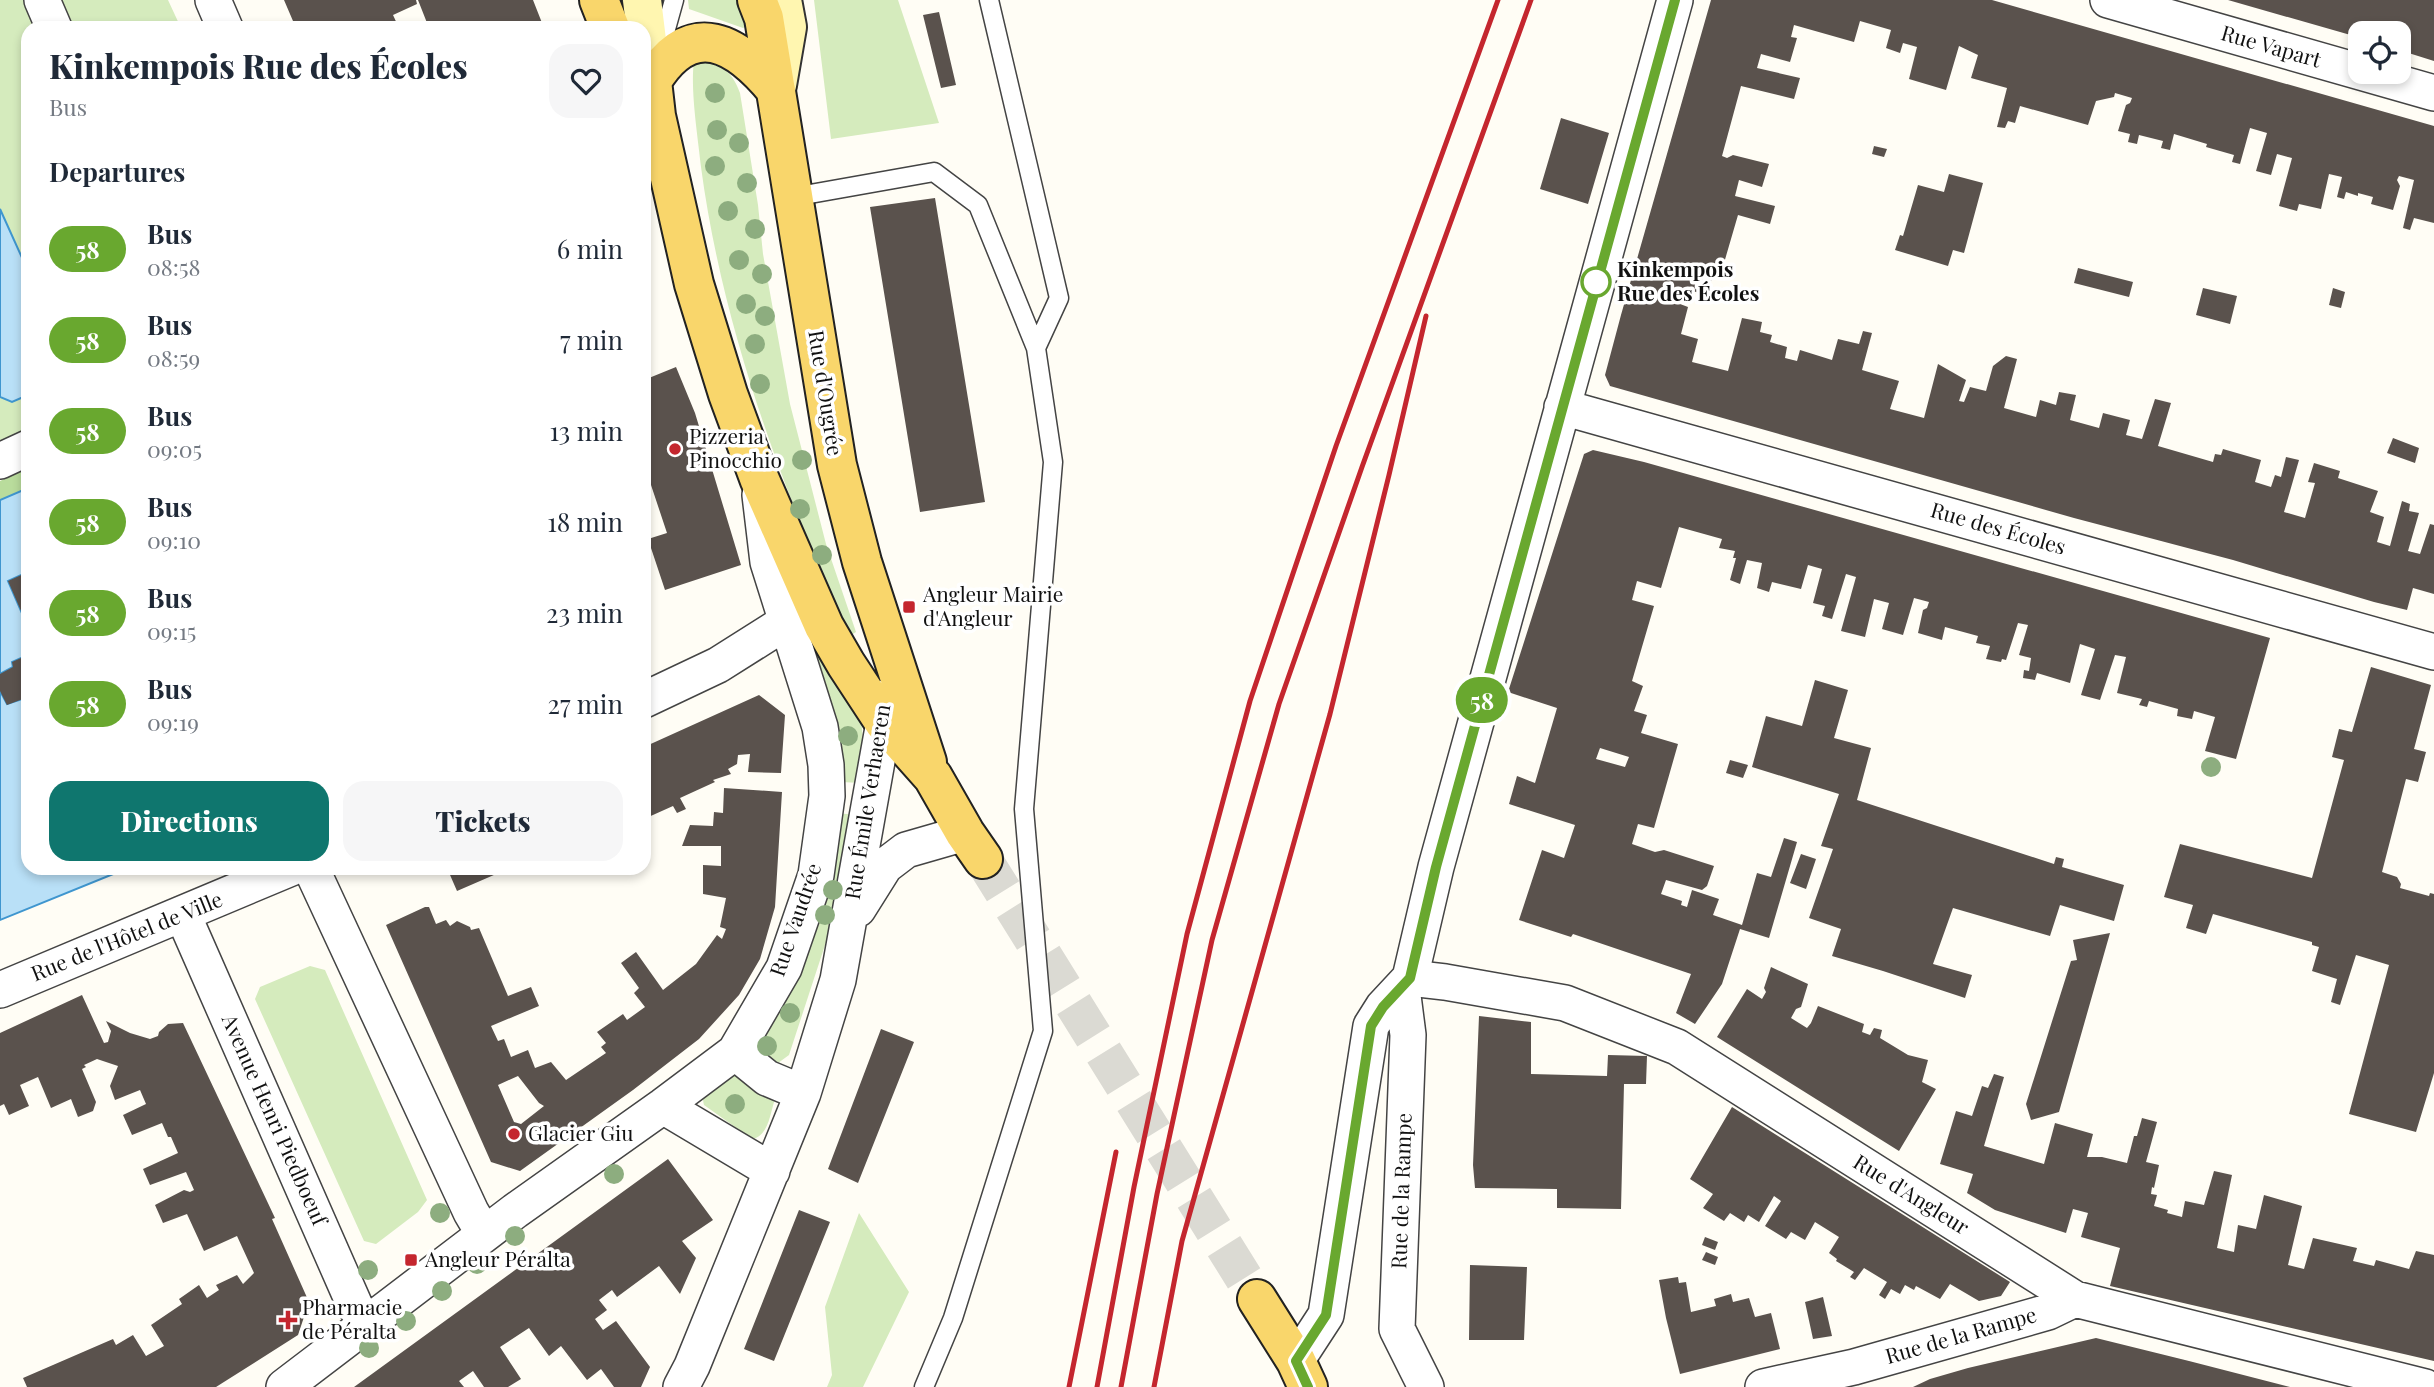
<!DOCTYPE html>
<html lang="en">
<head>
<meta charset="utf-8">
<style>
  :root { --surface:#fff; --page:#f6f6f7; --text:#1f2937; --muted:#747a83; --accent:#0f766e }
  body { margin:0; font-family:"Playfair Display",serif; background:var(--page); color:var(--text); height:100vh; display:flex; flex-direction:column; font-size:26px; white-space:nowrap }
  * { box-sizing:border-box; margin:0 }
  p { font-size:23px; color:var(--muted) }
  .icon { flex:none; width:38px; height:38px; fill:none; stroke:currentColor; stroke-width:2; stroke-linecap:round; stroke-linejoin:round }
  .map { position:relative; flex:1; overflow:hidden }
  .panel { position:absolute; left:21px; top:21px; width:630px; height:854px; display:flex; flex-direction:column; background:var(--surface); border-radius:21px; box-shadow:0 4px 10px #0003 }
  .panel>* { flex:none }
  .badge { padding:0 14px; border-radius:23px; font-size:24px; line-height:46px }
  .fabs { position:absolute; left:2348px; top:21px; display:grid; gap:14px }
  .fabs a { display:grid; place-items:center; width:63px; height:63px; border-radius:14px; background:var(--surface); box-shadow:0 4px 10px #0003; font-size:35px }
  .map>.badge { position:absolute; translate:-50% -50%; box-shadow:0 0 0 4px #fff }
  h2 { padding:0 28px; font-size:26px; line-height:63px }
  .round { display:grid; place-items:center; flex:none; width:74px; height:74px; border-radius:21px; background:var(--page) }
  .headline { display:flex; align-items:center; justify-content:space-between; height:119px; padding:0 28px }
  h1 { font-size:33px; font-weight:800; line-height:52px }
  .primary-button { display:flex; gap:14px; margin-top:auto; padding:14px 28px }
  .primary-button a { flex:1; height:80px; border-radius:21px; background:var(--accent); color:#fff; font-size:28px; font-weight:800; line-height:80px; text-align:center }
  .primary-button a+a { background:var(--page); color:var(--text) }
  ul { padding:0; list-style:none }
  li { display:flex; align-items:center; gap:21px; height:91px; padding:0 28px }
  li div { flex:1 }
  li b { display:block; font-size:26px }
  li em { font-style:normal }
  li .badge { min-width:77px; font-weight:700; text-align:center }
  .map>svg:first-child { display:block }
</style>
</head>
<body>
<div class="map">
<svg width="2434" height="1387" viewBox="0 0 2434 1387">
  <rect width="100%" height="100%" fill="#fffdf5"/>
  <path fill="#d5ebbd" d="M0,0h168l13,28h-153v440l-28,12z
    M688,0h53l9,25 -7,3 -54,-19z
    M814,0h84l41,123 -108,16z
    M694,61c25,2 37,7 46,32l18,112 5,49 27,150 36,140 30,88 -8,5c-66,-151 -125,-306 -147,-470 -3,-29 -11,-78 -7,-106z
    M812,639l49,81 2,19 -2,44 -20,-1 -30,-128z
    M837,813l19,2 -12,72 -55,168 -15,11 -18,-16z
    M310,966l15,4 102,230 -9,12 -42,32 -12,-3 -109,-242 5,-12z
    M736,1070l39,29c-5,14 -6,37 -23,40l-48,-34c-6,-18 20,-27 32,-35z
    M859,1213l50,79 -46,95h-36l5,-12 -7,-68z"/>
  <path fill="#b9dc9c" d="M28,468v20l-28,12v-19z"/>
  <path fill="#b9e0f7" stroke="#3f96cf" stroke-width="2" d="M0,209l28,62v124l-16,7 -12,-5z
    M28,488v84l-20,9 20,46v28l-16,7 1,5 -13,7v-174z
    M0,691l7,13 21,-7v171h100l-128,52z"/>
  <path fill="#5a524d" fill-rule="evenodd" d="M284,0h132l1,4 -24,11 6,13h-103z
    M418,0h115l11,28h-115z
    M1711,0h281l442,126v97l-20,-5 -4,12 -7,-2 11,-48 -15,-4 -2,4 3,6 -7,24 -22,-6 2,-7 -15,-4v3l-12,-4 -2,7 -7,-2 5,-20 -13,-3 -8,35 -22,-5 -2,7 -18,-5 13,-48 -15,-4 -6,21 -15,-4 11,-38 -17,-5 -10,36 -8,-2 2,-7 -28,-8 1,-3 -33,-10 -4,16 -9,-2 2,-7 -24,-6 -2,9 -9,-2 2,-8 -12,-3 8,-26 4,-2 2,-5 -17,-5 -1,4 -18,4 -8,24 -68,-19 -5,17 -7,-2 -3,7 -8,-1 10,-39 -36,-10 7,-23 -19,-9 -13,44 -37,-11 8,-32 -14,-4 -3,10 -14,-5 5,-18 -31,-9 -6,21 -60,-17 -3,12 6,1 -7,24 -29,-8 -4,14 43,10 -6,21 -53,-13 -19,70 5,2 6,-3 36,9 -7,23 -23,-7 -4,16 40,10 -5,18 -32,-9 -14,48 -7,-2 -10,34 -22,-6 -5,15 8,3 -7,27 17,5 -6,23 36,9 14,-53 20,4 -2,10 12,3 -2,7 17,5 -2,11 12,3 3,-11 32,10 6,-21 21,5 4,-13 9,2 -10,37 37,11 -9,28 34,9 14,-54 28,16 -7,21 5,1 6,-15 16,4 7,-25 13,-10 11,3 -13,49 32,9 4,-17 16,5 3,-13 17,3 -6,25 29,8 4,-15 27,7 -4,15 16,4 13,-40 16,4 -13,43 55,16 2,-8 6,1 2,-6 38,11 -6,22 16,5 4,-12 6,2 5,-20 13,3 -15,52 21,6 10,-35 -7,-1 6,-19 26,8 -2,7 40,13 -8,21 14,5 -7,25 13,4 12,-45 8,3 -1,7 10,2 -11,38 12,3 10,-30 4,1v69l-21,-6 -6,22 -33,-8 -141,-42 -159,-42 -464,-132 -5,-11 16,-60z
    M2228,0h206v61l-35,-11v-17h-38v5z
    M939,12l17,73 -15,3 -18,-73z
    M1561,118l48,15 -21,71 -48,-15z
    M1874,146l13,3 -3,8 -12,-3z
    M1949,174l34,9 -19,70 -11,-3 -5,16 -53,-16 5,-15 3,1 15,-51 26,7z
    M935,198l50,304 -65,10 -50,-305z
    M2078,268l55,14 -4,15 -55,-14z
    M2203,288l34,8 -7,28 -34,-9z
    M2333,288l12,4 -4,16 -12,-3z
    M676,367l19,46 46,152 -76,25 -17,-51 19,-6 -16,-48 -7,3v-108z
    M2393,438l26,10 -4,15 -28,-10z
    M1593,450l51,12 626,176 -34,121 -31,-8 10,-34 -21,-6 -2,8 -15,-3 1,-7 -29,-8 -2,6 -8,-2 3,-6 -25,-6 9,-36 -11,-2 -15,45 -19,-5 14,-46 -15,-5 -10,39 -33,-10 -2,7 -12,-2 1,-8 5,1 2,-13 -12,-3 9,-30 -10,-2 -12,37 -4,-1 -1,3 -15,-3 4,-13 -14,-3 2,-7 -33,-9 -3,13 -24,-7 5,-23 4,-2 2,-6 -15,-4 -11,37 -21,-6 7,-26 -15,-4 -9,38 -24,-6 15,-54 -10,-3 -14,45 -10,-3 3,-10 -12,-3 9,-34 -14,-4 -7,24 -29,-7 -3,10 -12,-4 5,-25 -15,-3 -7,24 -10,-4 6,-22h-3l2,-7 -16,-3 3,-9 -43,-12 -18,61 -24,-7 -5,19 22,6 -22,75 11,5 -9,25 13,4 -6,18 37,11 -24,84 -16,-4 -6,20 23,8 9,-2 50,16 -7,20 -5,4 -36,-10 -5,14 21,7 -1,4 6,2 5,-17 27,9 -6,16 29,10 15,-52 14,4 13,-39 13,4 -28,96 -29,-9 -18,55 -27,40 -19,-11 15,-39 -118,-40 -2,3 -52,-17 23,-70 22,8 11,-33 -66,-21 8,-28 18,7 22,-75 -49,-16 76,-238zM1600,748l29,9 -4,10 -29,-8z
    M28,572v55l-20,-46z
    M28,655v42l-21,8 -7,-14v-17l13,-7 -1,-5z
    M2371,667l60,18 -17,64 12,3 -8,30 -12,-3 -24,93 15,5 4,7 -1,4 29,8 1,-3 4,1v179l-18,59 -67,-18 40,-149 -33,-10 -16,50 -9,-3 6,-23 -25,-8 7,-24 -7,-2v-3l-99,-28 -7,20 -20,-6 7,-23 -29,-8 16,-53 132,34 32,-118 -12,-3 7,-28 13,3z
    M1815,680l33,10 -14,48 37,10 -14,52 197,64 2,-7 8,2 -2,8 62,18 -10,36 -54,-16 -10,31 -97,-28 -20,56 39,11 -7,23 -82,-27 -51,-15 9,-27 -32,-11 24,-69 -12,-3 18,-52 -87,-27 14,-51 36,10z
    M759,695l26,20 -4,58 -33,-1 2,-18 -12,1 -1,9 -9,5 3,5 -18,6 2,2 -35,16 6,11 -9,4 -4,-7 -29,13v-72z
    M1730,760l18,5 -5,13 -17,-5z
    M724,788l58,4 -7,115 -15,52 -21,36 -40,44 -66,51 -113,81 -29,-9 -105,-237 39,-18h4l7,17 10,-4 4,6 7,-5 13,6 1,3 8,-2 29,68 23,-9 8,19 -48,20 7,15 6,-2 7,18 17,-7 7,18 16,-6 15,18 40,-27 -5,-6 5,-4 -9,-11 26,-18 4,6 18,-13 -11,-14 5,-5 -18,-25 15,-11 27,38 33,-26 21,-29 5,4 4,-10 -6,-2 6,-29 -23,-4v-29l18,1v-20h-39l8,-21 23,1 1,-14 9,1zM518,1076l21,27 5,3 -23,18 -7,-2 -16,-37z
    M1801,854l15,5 -10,30 -16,-6z
    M447,868h63l-53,23z
    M2110,933l-51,179 -28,8 -5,-16 45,-143 6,-1 -4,-20z
    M1771,967l37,17 -7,23 -5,2 -5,9 16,10 4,-5 7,-17 46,18 -2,8 8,3 4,-7 8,2 -2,8 28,17 20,5 -6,22 14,7 -37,62 -182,-114 30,-48 15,10 4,-7 -2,-4z
    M82,995l22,48 4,-1 3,-11 -5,-10 24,12 20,6 8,-3 1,-4 9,-8 15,-1 92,195 -3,1 37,83 -11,33 -82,52h-189l-4,-9 90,-39 3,6 17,-10 13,21 18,-10 -13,-21 31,-21 -3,-5 20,-14 8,13 12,-8 -3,-5 21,-10 6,9 11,-11 -17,-37 -33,15 -17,-37 -24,9 -8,-18 29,-15 6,2 4,-2 -8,-18 -36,13 -7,-16 35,-16 -7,-16h-3l-6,-14 -30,12 -9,-20 23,-11 -6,-14 -25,10 -5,-14 8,-20 -21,-7 -13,6 2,2 -4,2 14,33 -3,9 -15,6 -7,-18 -20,9 -13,-31 -18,8 9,21 -20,9 -5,-11 -4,2v-73z
    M1479,1016l52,6v52l76,2 1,-21 39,1 -1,28h-22l-3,125 -64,-1v-19l-82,-1 -2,-23z
    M881,1029l33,13 -56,141 -30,-14z
    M1994,1074l10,3 -20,69 60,18 11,-41 38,11 -6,23h15l25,6 7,-27h3l5,-18 15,4 -11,40 13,3 -5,23 -2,-1 -1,7 6,1 -3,11 14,4 -1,3 15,4 3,-16 19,4 10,-34 18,4 -15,73 17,4 4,-27 18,4 8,-34 38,11 -14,59 16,4 9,-31 44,10 -4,13 21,5 2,-6 33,9 7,-18 18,4v106l-324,-75 10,-38 -39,-11 7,-24 -15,-4 -7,24 -71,-23 -28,-17 6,-19 -33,-10 16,-53 16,5 10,-30 6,2z
    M1732,1107l278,175 -9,14 -22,5 -29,-17 -10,15 -24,-13 -2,4 -9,-5 -5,9 -9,-5 -6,10 -6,-4 8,-13 -23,-14 -9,12 -5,-3 4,-5 -18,-11 1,-2 -8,-6 10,-16 -24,-15 -10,18 -14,-8 -5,7 -21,-13 16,-25 -7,-5 -15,26 -11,-7 -4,7 -14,-9 -6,8 -21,-13 10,-14 -23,-15z
    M668,1159l45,61 -31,21 14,17 -16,36 -21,-28 -42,31 -5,-7 -13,10 8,10 -12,9 8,11 13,-9 34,46 -9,20h-27l-13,-18 -14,11 -26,-34 -12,10 -20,-28 -29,19 21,32 -13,8h-24l-11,-16 -14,10 5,6h-110z
    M799,1210l31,12 -56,139 -30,-12z
    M1705,1237l13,5 -3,8 -13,-5z
    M1706,1252l12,5 -3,8 -13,-5z
    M1470,1265l57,2 -3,73h-55z
    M1678,1277l1,6 7,-1 5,30 25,-6 -2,-7 17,-5 2,8 16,-4 6,19 16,-4 9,36 -100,25 -14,-56 -7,-38z
    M1823,1297l9,39 -19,3 -8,-37z
    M2096,1338l93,23 101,26h-377l17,-8 38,-11z"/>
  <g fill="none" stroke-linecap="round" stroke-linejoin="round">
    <path stroke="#dbdad3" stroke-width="38" stroke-dasharray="38 19" stroke-linecap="butt" d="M983,859l274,440"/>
    <defs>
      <path id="lane" d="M659,54l15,-54
        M793,197l141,-25 44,33 58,143
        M924,1387l29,-69 90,-287 -19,-222 29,-347 -17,-114 23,-50 -70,-298"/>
      <path id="street" d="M42,0l12,28
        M213,0l12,28
        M2108,0l326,93
        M1562,407l872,245
        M0,461l28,-13
        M644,700l74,-35 68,-43
        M311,868l160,344 13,22
        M858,909l27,-43 21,-16 59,-17
        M183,915l172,391 12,19
        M1410,978l35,4 120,21 112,44 398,252 350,88
        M1402,988l6,47 -11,294 29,58
        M0,990l291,-122
        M735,1052l32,26 36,15
        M663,1106l109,65
        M1296,1361l30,-46 45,-289 12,-19 27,-29 26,-111 239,-867
        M284,1387l231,-176 148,-105 72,-54 49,-84 32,-93 11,-79 -1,-31 -6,-38 -52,-165 -8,-67
        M681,1387l11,-21 111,-273 35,-113 46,-258 1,-24
        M1763,1387l91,-20 194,-55 27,-13"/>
      <path id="secondary" d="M642,0l10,81
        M777,85l10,-58 -5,-27"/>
      <path id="primary" d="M599,0l11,28
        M757,0l7,18 73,447 25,97 65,200
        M644,73l8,8 4,35 38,168 34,110 31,84 65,148 22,38 38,58 49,55 32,56 18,26
        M652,81c40,-65 85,-38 124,9
        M1257,1299l39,62 12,26"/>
    </defs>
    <use href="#lane" stroke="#444" stroke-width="21"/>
    <use href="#street" stroke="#444" stroke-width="38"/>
    <use href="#secondary" stroke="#333" stroke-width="42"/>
    <use href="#primary" stroke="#222" stroke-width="42"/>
    <use href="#lane" stroke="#fff" stroke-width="18"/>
    <use href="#street" stroke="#fff" stroke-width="35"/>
    <use href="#secondary" stroke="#fff6b0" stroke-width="38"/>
    <use href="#primary" stroke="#f9d66b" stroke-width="38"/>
    <path stroke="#c4262e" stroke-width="5" d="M1069,1387l47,-235
      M1097,1387l37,-200 53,-253 63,-233 86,-255 162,-446
      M1121,1387l36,-193 55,-254 67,-236 83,-237 169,-467
      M1154,1387l28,-146 148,-527 59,-239 37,-159"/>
  </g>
  <g fill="#8dad7f">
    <circle cx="715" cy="93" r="10"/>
    <circle cx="717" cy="130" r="10"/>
    <circle cx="739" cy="143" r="10"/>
    <circle cx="715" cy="166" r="10"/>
    <circle cx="747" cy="183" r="10"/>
    <circle cx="728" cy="211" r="10"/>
    <circle cx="755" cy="229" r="10"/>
    <circle cx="739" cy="260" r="10"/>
    <circle cx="762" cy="274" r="10"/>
    <circle cx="746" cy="304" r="10"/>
    <circle cx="765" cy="316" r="10"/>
    <circle cx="755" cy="344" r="10"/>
    <circle cx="760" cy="384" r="10"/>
    <circle cx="802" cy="460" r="10"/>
    <circle cx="800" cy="509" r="10"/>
    <circle cx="822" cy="555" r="10"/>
    <circle cx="848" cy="736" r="10"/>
    <circle cx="2211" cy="767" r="10"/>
    <circle cx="833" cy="890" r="10"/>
    <circle cx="825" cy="915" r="10"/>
    <circle cx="790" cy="1013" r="10"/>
    <circle cx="767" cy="1046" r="10"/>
    <circle cx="735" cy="1104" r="10"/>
    <circle cx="614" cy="1174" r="10"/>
    <circle cx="440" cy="1213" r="10"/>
    <circle cx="515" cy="1236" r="10"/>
    <circle cx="477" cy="1264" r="10"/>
    <circle cx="368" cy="1270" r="10"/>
    <circle cx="442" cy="1291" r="10"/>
    <circle cx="406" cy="1321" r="10"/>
    <circle cx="369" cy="1348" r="10"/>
  </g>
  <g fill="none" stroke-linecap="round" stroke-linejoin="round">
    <defs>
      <path id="line" d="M1308,1387l-12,-26 30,-46 45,-289 12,-19 27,-29 26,-111 239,-867"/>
    </defs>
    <use href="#line" stroke="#fff" stroke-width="16"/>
    <use href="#line" stroke="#69a82f" stroke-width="10"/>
  </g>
  <circle fill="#fff" stroke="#69a82f" stroke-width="3.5" cx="1596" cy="282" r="14"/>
  <g fill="#c4262e" stroke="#fff" stroke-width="2.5">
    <circle cx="675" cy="449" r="7"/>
    <rect x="902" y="600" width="14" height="14" rx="3.5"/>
    <circle cx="514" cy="1134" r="7"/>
    <rect x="404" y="1253" width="14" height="14" rx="3.5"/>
    <path d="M284.5 1309.5h7v7h7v7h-7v7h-7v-7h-7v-7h7z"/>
  </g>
  <g text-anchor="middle" stroke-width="7" stroke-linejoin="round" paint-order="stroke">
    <g font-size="21" fill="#111" stroke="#fff">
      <text transform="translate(2271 47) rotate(16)" y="7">Rue Vapart</text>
      <text transform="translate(825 393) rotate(81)" y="7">Rue d'Ougrée</text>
      <text transform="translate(1998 529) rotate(16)" y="7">Rue des Écoles</text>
      <text transform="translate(868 802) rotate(-81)" y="7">Rue Émile Verhaeren</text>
      <text transform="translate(796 920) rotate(-71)" y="7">Rue Vaudrée</text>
      <text transform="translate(127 937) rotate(-22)" y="7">Rue de l'Hôtel de Ville</text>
      <text transform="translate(274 1120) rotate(66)" y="7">Avenue Henri Piedboeuf</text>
      <text transform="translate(1402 1191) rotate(-88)" y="7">Rue de la Rampe</text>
      <text transform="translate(1911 1195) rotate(32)" y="7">Rue d'Angleur</text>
      <text transform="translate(1961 1336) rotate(-16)" y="7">Rue de la Rampe</text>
    </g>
    <g font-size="21" font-weight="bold" fill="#111" stroke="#fff" text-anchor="start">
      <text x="1617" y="277">Kinkempois<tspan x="1617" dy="24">Rue des Écoles</tspan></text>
    </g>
    <g font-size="21" fill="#111" stroke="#fff" text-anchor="start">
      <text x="689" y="444">Pizzeria<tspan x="689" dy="24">Pinocchio</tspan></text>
      <text x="923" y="602">Angleur Mairie<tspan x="923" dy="24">d'Angleur</tspan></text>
      <text x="528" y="1141">Glacier Giu</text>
      <text x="425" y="1267">Angleur Péralta</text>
      <text x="302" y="1315">Pharmacie<tspan x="302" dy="24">de Péralta</tspan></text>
    </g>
  </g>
</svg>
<div class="fabs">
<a><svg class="icon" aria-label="locate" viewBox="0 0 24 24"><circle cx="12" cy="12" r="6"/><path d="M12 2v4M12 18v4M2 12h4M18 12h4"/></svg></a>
</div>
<b class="badge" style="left:1482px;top:700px;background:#69a82f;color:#fff">58</b>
<section class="panel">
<div class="headline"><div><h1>Kinkempois Rue des Écoles</h1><p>Bus</p></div><a class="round"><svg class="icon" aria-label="heart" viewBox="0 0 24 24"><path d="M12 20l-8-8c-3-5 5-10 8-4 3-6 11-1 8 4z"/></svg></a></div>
<h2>Departures</h2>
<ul>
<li><span class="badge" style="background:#69a82f;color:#fff">58</span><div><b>Bus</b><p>08:58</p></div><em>6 min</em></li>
<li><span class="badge" style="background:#69a82f;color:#fff">58</span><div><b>Bus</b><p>08:59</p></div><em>7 min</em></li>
<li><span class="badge" style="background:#69a82f;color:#fff">58</span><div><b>Bus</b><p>09:05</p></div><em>13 min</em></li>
<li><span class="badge" style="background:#69a82f;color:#fff">58</span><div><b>Bus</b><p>09:10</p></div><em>18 min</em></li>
<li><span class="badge" style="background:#69a82f;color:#fff">58</span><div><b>Bus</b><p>09:15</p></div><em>23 min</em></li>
<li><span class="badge" style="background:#69a82f;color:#fff">58</span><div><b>Bus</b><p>09:19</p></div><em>27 min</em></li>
</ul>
<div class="primary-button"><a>Directions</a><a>Tickets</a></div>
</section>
</div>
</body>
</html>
